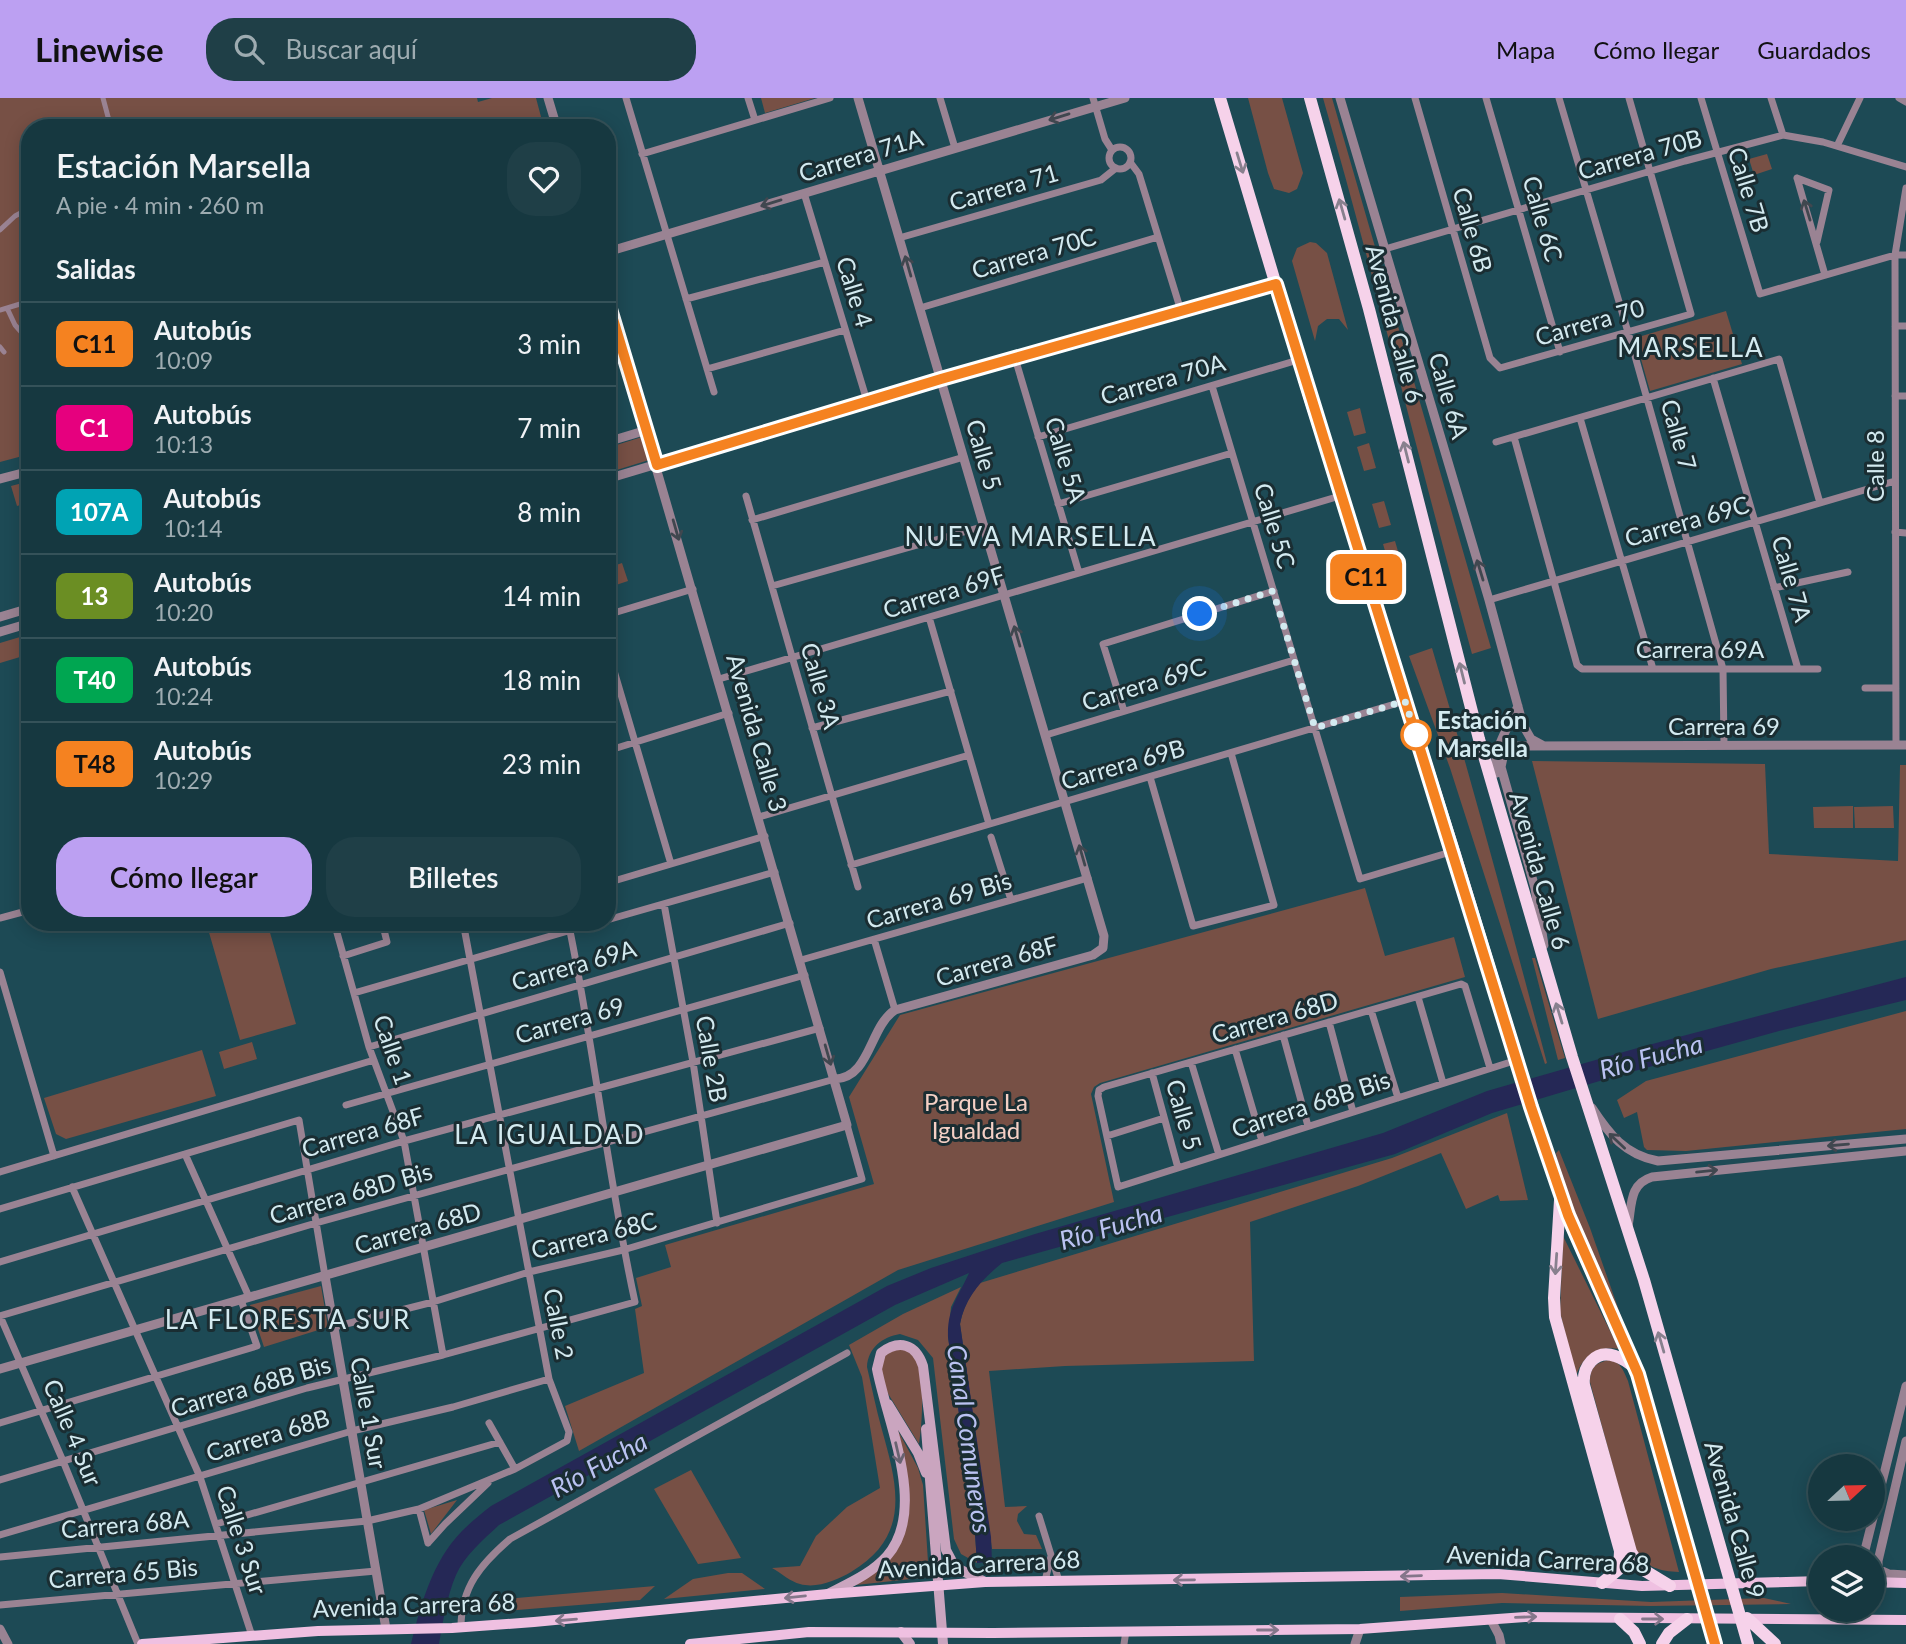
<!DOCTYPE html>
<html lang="es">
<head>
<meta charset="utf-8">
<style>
  :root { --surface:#163840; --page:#1f3f47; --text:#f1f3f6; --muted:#9eacb1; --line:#355259; --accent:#bca0f2 }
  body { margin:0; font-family:Lato,sans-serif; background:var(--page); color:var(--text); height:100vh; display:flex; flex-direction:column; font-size:26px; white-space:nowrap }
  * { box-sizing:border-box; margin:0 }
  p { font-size:23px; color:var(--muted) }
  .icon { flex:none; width:38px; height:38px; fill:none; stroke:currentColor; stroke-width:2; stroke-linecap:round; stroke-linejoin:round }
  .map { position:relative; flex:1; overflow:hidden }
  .side { position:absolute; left:21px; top:21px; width:595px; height:812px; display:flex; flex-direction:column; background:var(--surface); border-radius:28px; box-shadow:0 4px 18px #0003,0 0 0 2px var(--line) }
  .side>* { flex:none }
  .badge { padding:0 14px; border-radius:10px; font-size:24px; line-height:46px }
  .needle { width:46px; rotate:68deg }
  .buttons { position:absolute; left:1808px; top:1356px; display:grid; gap:14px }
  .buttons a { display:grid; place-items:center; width:77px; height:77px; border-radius:50%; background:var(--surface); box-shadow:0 4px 18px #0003,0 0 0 2px var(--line); font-size:35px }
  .you { position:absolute; width:35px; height:35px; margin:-18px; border:5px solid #fff; border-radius:50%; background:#1a73e8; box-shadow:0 0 0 10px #1a73e833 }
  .map>.badge { position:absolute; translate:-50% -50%; box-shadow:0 0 0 4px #fff }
  h2 { padding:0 35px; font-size:26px; line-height:63px }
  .round { display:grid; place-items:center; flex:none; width:74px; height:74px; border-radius:28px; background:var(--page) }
  .headline { display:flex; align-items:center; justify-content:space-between; height:119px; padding:0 35px }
  h1 { font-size:33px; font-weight:600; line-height:52px }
  .action { display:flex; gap:14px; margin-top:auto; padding:14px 35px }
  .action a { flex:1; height:80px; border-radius:28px; background:var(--accent); color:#111; font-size:28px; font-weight:600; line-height:80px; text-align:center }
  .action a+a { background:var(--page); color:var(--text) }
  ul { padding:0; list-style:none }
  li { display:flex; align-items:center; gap:21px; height:84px; padding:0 35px; border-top:2px solid var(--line) }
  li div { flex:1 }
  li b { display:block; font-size:26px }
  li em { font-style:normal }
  li .badge { min-width:77px; font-weight:700; text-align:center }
  header { display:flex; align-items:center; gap:42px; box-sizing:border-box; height:98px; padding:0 35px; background:var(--accent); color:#111 }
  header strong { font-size:33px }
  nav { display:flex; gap:38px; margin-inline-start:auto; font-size:24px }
  .search { width:490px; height:63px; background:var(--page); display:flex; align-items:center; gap:18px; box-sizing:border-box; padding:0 24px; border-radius:28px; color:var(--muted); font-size:26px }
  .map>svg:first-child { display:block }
</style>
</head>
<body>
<header>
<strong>Linewise</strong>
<div class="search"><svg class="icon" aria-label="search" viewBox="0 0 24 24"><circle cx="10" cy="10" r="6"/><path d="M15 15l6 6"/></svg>Buscar aquí</div>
<nav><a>Mapa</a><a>Cómo llegar</a><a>Guardados</a></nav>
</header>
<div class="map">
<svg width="1906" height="1546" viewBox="0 0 1906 1546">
  <rect width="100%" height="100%" fill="#1d4a55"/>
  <path fill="#775045" d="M0,0h477l1,4 14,-4h44l8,30h-514v326l-30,8z
    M761,0h54l-50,15z
    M1248,0h34l21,75 -6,16 -8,4 -15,-4 -6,-16z
    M1323,0h9l159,550 -19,6c-51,-185 -96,-372 -149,-556z
    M1767,56l5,15 -18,6 -5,-16z
    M1310,144l6,1 11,10 21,77 -9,-11h-12l-9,7 -3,15 -23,-80 5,-13z
    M1726,213l16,53 -92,27 -15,-53z
    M1360,310l6,25 -12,3 -7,-24z
    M642,339l7,23 -42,13v-25z
    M1369,345l7,25 -12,3 -7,-24z
    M30,383v21l-13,4 -6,-20z
    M1384,403l7,24 -12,3 -7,-24z
    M1395,443l7,24 -12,3 -7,-24z
    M622,465l6,18 -21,7v-20z
    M30,536v20l-30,9v-20z
    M1432,550c41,137 78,276 115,415l-2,1 -95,-296 -41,-112z
    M1532,663l233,3 4,90 129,7 2,-96h6v175l-135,29 -173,50z
    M1853,708v22h-39l-1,-21z
    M1893,708l1,22h-39l-1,-21z
    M1365,790l20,68 69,-19 11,40 -365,106 -6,4 -3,7 23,108 -216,68 -319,181 -14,-45 79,-33 -9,-64 7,-3 -6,-28 35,-11 -6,-22 209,-61 -25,-87 51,-82z
    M206,824h61l29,102 -56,16z
    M1532,860h3l30,100 -7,2z
    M1906,913v118l-220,22 -39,-1 -3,-3 -7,-35 -13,6 -7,-18 29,-19z
    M252,944l5,17 -33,10 -5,-17z
    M202,952l14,46 -150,43 -10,-5 -12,-36z
    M1507,1015l21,87 -28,1 -2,-6 -32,14 -25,-56 -83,33 -108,36 4,139 -189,5 -76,5 16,136 22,-1 -9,8 -1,7 7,13 12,1 6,14h-50l-32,-225c3,-16 9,-28 20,-41l412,-125z
    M1559,1052l31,78 39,111 -39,-79 -33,-101 -1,-6z
    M1563,1138l56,113c-21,-4 -38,8 -43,28l-16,-65z
    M321,1188l7,41 -64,20 -14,-42z
    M961,1189l-10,20 -3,30 26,182 3,44 -16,-9 -7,-15 -21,-181 -15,-18 -18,-6c-18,3 -32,14 -33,33 5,21 9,42 15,63 16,57 29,106 -31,142 -14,8 -34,17 -51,12 -9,-2 -19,-11 -28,-16l28,-2 16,-30 31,-29 33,-19 -18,-111 -13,-32 54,-31z
    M901,1249c3,2 7,3 10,5 16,14 11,73 8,92l-35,-57 -3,-21 4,-12z
    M1609,1262c12,2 14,10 19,21l51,191c-19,-1 -32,-4 -43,-20l-46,-170c0,-14 5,-19 19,-22z
    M896,1329l22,41 5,17 6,92 -73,8c14,-10 31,-21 40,-36 20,-29 9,-90 0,-122z
    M691,1372l50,88 -43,6 -44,-75z
    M457,1402l-26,34 -7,-24z
    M728,1475h14l23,16 -101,10 29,-20z
    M655,1488l-15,14 -148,12 2,-12z
    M1502,1495l149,9 113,-4 27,6 -140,2 -149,-3 -102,8v-14z"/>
  <path fill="#252856" d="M1906,879v23l-127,31 -166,46 -121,36 -97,41 -393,109c-21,17 -37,35 -42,61l31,213 1,25 -15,1 -3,-44 -26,-182c-1,-29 11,-41 21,-64l-74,32 -396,220c-15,14 -35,31 -43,50 -9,21 -13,46 -17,69h-28c10,-40 21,-82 51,-113 9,-9 19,-17 29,-25l396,-220 44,-18 104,-34 348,-101 104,-42 154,-44z"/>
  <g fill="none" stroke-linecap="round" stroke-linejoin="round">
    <path stroke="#9a8393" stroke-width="5" d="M103,0l8,30
      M0,132l15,-14 15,-8
      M7,210l8,17 15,17
      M0,212l30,-9
      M0,249l4,5"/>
    <path stroke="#9a8393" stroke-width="7" d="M626,0l88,294
      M748,0l7,22
      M940,0l15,50
      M1093,0l12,41 7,11
      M1415,0l75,260 10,10 191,-54 -62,-216
      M1486,0l74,254
      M1559,0l76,258 88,313 1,76
      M1701,0l59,196 135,-39h11
      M1771,0l12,37
      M1899,0l7,4
      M1837,48l23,-48
      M1109 60a11 11 0 1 1 22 0a11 11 0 1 1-22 0Z
      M642,56l188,-56
      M1130,64l9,12 42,137
      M1797,80l28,97
      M1797,80l32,12 -12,52
      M804,95l63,208
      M899,140l202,-58 15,-12
      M1385,151l300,-88 98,-26 40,7 83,25
      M686,201l139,-37
      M920,210l238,-71
      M1895,228h11
      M1015,260l64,215
      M707,271l138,-39
      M1713,280l85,291
      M1212,288l148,493 94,-28
      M1895,298h11
      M1580,320l73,251
      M1038,339l260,-77
      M1514,339l63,228 5,4h236
      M1496,344l283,-83 41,144
      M746,398l112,391
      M1058,406l174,-51
      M752,422l212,-63
      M1895,434l11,1
      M772,488l213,-60
      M1774,490l74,-16
      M1489,502l406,-119
      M607,517l86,-26
      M929,519l60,207
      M607,549l64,217
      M719,581l621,-183
      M1865,590h31
      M1124,613l-21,-67 171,-53
      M812,630l139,-37
      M1046,637l248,-75
      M1896,647l-1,-490 11,-67
      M607,653l122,-38
      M1150,679l43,149 81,-21 -43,-152
      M759,719l210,-62
      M991,739l20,63
      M851,767l554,-164
      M607,785l158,-47
      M664,806l29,158 24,161
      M0,820l30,-8
      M607,822l168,-48
      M334,824l35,125 35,94 39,214
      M383,827l12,-3
      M874,841l21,71
      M343,858l44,-14 -5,-20
      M801,862l287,-82
      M0,874l54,184
      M354,895l245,-71
      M1418,899l25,86
      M1371,912l27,88
      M1329,924l24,90
      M1283,937l25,91
      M369,949l421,-124
      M1235,951l27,92
      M1191,964l28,93
      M1490,970l-25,-82 -4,-2 -357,103 -5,3 -1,6 20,91 399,-127
      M1152,975l26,95
      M346,1007l459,-130
      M1107,1038l57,-18
      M185,1056l64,143
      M0,1074l374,-112
      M72,1089l128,290 52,159
      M0,1111l299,-89 26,156
      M0,1164l404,-121 416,-113
      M334,1229l99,-25 96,-30 94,-22 239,-71 -15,-54
      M0,1325l257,-77 -16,-46
      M489,1325l26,46
      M0,1382l307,-92 136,-33 192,-53c-27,-123 -40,-248 -65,-371
      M419,1411l9,34
      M1039,1418l20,65
      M216,1426l284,-82
      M0,1437l352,-104 101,-24 96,-28
      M428,1445l17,-19 43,-41
      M0,1459l367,-36 52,-12 96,-40 52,-28 2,-9 -20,-53 -86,-457
      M1045,1483l6,-25
      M0,1507l376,-34
      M461,1529c0,-40 20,-63 49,-88l337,-186
      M138,1546l-75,-183 -63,-145 316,-93 519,-144
      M1124,1546l2,-13"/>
    <path stroke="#9a8393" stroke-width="9" d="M548,0l9,30
      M1340,0l149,502 34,125 8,14 11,6
      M607,154l518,-154
      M607,344l40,-12
      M0,381l30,-8
      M607,381l334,-100 335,-95
      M0,519l30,-9
      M0,534l30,-9
      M1497,675c-6,-22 12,-47 21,-67
      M1544,847l-9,-57 -34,-121 3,-14 6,-7 396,-1
      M835,981c36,-2 34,-52 60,-69l198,-55 10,-7 1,-12 -246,-838
      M1592,1010c17,26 33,47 66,53l248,-22
      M1628,1128c4,-21 1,-42 24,-49l254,-26
      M325,1178l61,353
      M0,1271l847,-244 -240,-826
      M1863,1460l43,-172
      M1878,1471l11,5 17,1
      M1888,1485l-10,-13v-9l28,-120
      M1491,1522l8,15 2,9
      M0,1531l8,15
      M1355,1546l5,-15"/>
    <path stroke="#caa5bf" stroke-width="10" d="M888,1306l30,49 8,20
      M926,1331l17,215
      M828,1496c21,-11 43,-20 59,-38 41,-47 0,-134 -10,-187l4,-16c18,-14 35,-9 42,13l23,184 9,17 30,15
      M901,1534l9,12"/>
    <path stroke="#efc0e1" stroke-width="10" d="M1872,1484l34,1
      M142,1546l176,-13 134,-3 82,-6 294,-28 157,-12 513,-8 144,12 178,-5
      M690,1546l119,-12 184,1 367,-4 165,-12 381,3"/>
    <path stroke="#f6d2ea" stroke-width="12" d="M1220,0l90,301 144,452 78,256 43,127 63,140 77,270
      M1310,0l59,211 110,430 93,318 72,223 104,364
      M1560,1102l-6,98 1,19 65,234 -1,18 -17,14
      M1635,1270c-6,-5 -13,-10 -20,-12 -20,-7 -33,11 -31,29l47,167 11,17 28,17
      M1747,1520l28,26
      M1620,1521l14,13 6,12
      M1662,1546l7,-11 18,-14"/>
  </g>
  <defs><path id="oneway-shaft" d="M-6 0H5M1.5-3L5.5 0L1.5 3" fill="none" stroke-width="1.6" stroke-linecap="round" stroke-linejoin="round" transform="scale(1.75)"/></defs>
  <g stroke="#40474f">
    <use href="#oneway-shaft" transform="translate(1059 19) rotate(163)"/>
    <use href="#oneway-shaft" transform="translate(771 105) rotate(163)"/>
    <use href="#oneway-shaft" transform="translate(1807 112) rotate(-107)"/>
    <use href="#oneway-shaft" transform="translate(908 168) rotate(-106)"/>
    <use href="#oneway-shaft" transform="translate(676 432) rotate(74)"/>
    <use href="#oneway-shaft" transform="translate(1480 472) rotate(-107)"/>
    <use href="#oneway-shaft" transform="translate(1017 538) rotate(-106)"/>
    <use href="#oneway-shaft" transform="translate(1082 757) rotate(-106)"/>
    <use href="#oneway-shaft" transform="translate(828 957) rotate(74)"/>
    <use href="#oneway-shaft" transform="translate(1617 1043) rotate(-137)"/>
    <use href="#oneway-shaft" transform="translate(1838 1047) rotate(175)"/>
    <use href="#oneway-shaft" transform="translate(1707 1073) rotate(-6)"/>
  </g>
  <g stroke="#88808e">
    <use href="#oneway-shaft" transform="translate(1240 65) rotate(73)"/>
    <use href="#oneway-shaft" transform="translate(1342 111) rotate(-106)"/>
    <use href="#oneway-shaft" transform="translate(1406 354) rotate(-104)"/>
    <use href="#oneway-shaft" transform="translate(1462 575) rotate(-104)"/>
    <use href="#oneway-shaft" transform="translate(1559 915) rotate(-107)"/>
    <use href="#oneway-shaft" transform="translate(1556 1166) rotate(94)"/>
    <use href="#oneway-shaft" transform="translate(1661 1244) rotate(-106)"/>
  </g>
  <use stroke="#696371" href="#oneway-shaft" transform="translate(898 1355) rotate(77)"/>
  <g stroke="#84768a">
    <use href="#oneway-shaft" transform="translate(1411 1478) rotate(178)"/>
    <use href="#oneway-shaft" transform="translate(1184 1482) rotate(179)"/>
    <use href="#oneway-shaft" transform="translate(795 1499) rotate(174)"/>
    <use href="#oneway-shaft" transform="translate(1526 1519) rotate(-2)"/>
    <use href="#oneway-shaft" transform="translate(1653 1521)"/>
    <use href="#oneway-shaft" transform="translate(566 1522) rotate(175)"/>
    <use href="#oneway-shaft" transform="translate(1268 1532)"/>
  </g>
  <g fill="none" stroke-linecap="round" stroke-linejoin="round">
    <defs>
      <path id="line" d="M607,201l50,166 284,-86 335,-95 255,823 37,108 70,159 77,270"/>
    </defs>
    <use href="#line" stroke="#fff" stroke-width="16"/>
    <use href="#line" stroke="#f58220" stroke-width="10"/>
    <path stroke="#d3eaf0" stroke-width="7" stroke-dasharray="0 12.6" d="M1200,516l73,-23 42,137 90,-27 11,34"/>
  </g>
  <circle fill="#fff" stroke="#f58220" stroke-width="3.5" cx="1416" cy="637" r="14"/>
  <g text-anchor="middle" stroke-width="6" stroke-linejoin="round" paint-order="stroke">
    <g font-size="24" fill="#d3eaf0" stroke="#1a2d32">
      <text transform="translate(1640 57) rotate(-16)" y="8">Carrera 70B</text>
      <text transform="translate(861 58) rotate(-17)" y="8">Carrera 71A</text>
      <text transform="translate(1004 90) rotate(-16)" y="8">Carrera 71</text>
      <text transform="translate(1748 92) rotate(73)" y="8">Calle 7B</text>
      <text transform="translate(1542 121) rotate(74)" y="8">Calle 6C</text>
      <text transform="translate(1472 132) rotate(74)" y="8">Calle 6B</text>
      <text transform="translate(1034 156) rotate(-16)" y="8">Carrera 70C</text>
      <text transform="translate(854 194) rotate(73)" y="8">Calle 4</text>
      <text transform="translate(1590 225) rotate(-16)" y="8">Carrera 70</text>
      <text transform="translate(1394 226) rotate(75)" y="8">Avenida Calle 6</text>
      <text transform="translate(1163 282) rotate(-16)" y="8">Carrera 70A</text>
      <text transform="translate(1448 298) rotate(74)" y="8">Calle 6A</text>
      <text transform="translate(1678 337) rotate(74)" y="8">Calle 7</text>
      <text transform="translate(983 357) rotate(74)" y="8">Calle 5</text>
      <text transform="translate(1065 362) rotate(73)" y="8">Calle 5A</text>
      <text transform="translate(1876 368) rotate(-90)" y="8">Calle 8</text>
      <text transform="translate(1687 424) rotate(-16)" y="8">Carrera 69C</text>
      <text transform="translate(1274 428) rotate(73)" y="8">Calle 5C</text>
      <text transform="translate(1791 481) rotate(74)" y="8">Calle 7A</text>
      <text transform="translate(944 495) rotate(-17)" y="8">Carrera 69F</text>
      <text x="1700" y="560">Carrera 69A</text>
      <text transform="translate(1144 587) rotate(-17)" y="8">Carrera 69C</text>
      <text transform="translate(820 588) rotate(74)" y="8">Calle 3A</text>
      <text x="1724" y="637">Carrera 69</text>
      <text transform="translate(756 635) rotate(74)" y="8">Avenida Calle 3</text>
      <text transform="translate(1123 667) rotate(-16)" y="8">Carrera 69B</text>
      <text transform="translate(1539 773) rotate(74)" y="8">Avenida Calle 6</text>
      <text transform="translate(939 803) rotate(-16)" y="8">Carrera 69 Bis</text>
      <text transform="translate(997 864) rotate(-16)" y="8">Carrera 68F</text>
      <text transform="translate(574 868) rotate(-16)" y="8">Carrera 69A</text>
      <text transform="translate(1275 920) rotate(-16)" y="8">Carrera 68D</text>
      <text transform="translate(570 923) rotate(-16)" y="8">Carrera 69</text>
      <text transform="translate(392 952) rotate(71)" y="8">Calle 1</text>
      <text transform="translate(711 961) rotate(80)" y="8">Calle 2B</text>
      <text transform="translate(1311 1007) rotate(-18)" y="8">Carrera 68B Bis</text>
      <text transform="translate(1183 1017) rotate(74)" y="8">Calle 5</text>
      <text transform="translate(363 1035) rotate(-16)" y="8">Carrera 68F</text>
      <text transform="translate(351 1096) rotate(-16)" y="8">Carrera 68D Bis</text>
      <text transform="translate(418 1131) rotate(-16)" y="8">Carrera 68D</text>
      <text transform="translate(594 1138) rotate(-14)" y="8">Carrera 68C</text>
      <text transform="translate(558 1226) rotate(79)" y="8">Calle 2</text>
      <text transform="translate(251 1289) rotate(-16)" y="8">Carrera 68B Bis</text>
      <text transform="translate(368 1315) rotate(80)" y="8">Calle 1 Sur</text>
      <text transform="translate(72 1335) rotate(67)" y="8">Calle 4 Sur</text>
      <text transform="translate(268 1338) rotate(-17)" y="8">Carrera 68B</text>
      <text transform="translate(1734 1422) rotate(74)" y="8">Avenida Calle 9</text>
      <text transform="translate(125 1427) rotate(-5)" y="8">Carrera 68A</text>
      <text transform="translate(241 1442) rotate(72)" y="8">Calle 3 Sur</text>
      <text transform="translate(1548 1462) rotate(3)" y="8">Avenida Carrera 68</text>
      <text transform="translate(979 1467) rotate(-3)" y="8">Avenida Carrera 68</text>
      <text transform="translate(123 1476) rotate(-5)" y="8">Carrera 65 Bis</text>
      <text transform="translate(414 1508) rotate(-2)" y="8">Avenida Carrera 68</text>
    </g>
    <g font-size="24" font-weight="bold" fill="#d3eaf0" stroke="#1a2d32" text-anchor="start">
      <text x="1437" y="631">Estación<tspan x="1437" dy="28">Marsella</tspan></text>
    </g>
    <g font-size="24" fill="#f5d0c5" stroke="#1a2d32">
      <text x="976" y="1013">Parque La<tspan x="976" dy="28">Igualdad</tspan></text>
    </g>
    <g font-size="26" letter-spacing="2" fill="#d3eaf0" stroke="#1a2d32">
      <text x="1691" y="259">MARSELLA</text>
      <text x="1031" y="448">NUEVA MARSELLA</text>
      <text x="550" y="1046">LA IGUALDAD</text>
      <text x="288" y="1231">LA FLORESTA SUR</text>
    </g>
    <g font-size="26" font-style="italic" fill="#bac2f1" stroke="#1a2d32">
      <text transform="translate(1651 959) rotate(-15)" y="9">Río Fucha</text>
      <text transform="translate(1111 1129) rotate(-16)" y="9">Río Fucha</text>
      <text transform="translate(969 1341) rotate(82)" y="9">Canal Comuneros</text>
      <text transform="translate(599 1367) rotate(-29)" y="9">Río Fucha</text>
    </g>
  </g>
</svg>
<div class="buttons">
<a><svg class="needle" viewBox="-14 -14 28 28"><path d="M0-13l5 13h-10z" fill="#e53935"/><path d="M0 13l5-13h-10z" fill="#9eacb1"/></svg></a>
<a><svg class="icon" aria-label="layers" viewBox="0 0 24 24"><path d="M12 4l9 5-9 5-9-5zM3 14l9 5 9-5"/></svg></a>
</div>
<div class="you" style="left:1200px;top:516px"></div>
<b class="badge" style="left:1366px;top:479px;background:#f58220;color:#111">C11</b>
<section class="side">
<div class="headline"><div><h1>Estación Marsella</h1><p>A pie · 4 min · 260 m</p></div><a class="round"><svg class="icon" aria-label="heart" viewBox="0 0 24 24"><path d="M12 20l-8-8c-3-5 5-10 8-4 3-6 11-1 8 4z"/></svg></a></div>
<h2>Salidas</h2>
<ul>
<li><span class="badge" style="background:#f58220;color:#111">C11</span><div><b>Autobús</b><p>10:09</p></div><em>3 min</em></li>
<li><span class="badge" style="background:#e6007e;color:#fff">C1</span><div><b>Autobús</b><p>10:13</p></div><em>7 min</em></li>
<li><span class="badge" style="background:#00a3b4;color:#fff">107A</span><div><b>Autobús</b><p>10:14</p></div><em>8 min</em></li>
<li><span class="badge" style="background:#6b8e23;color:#fff">13</span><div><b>Autobús</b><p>10:20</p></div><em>14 min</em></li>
<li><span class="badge" style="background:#00a651;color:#fff">T40</span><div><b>Autobús</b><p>10:24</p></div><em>18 min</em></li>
<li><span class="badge" style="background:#f58220;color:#111">T48</span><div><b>Autobús</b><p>10:29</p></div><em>23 min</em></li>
</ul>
<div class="action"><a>Cómo llegar</a><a>Billetes</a></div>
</section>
</div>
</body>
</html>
